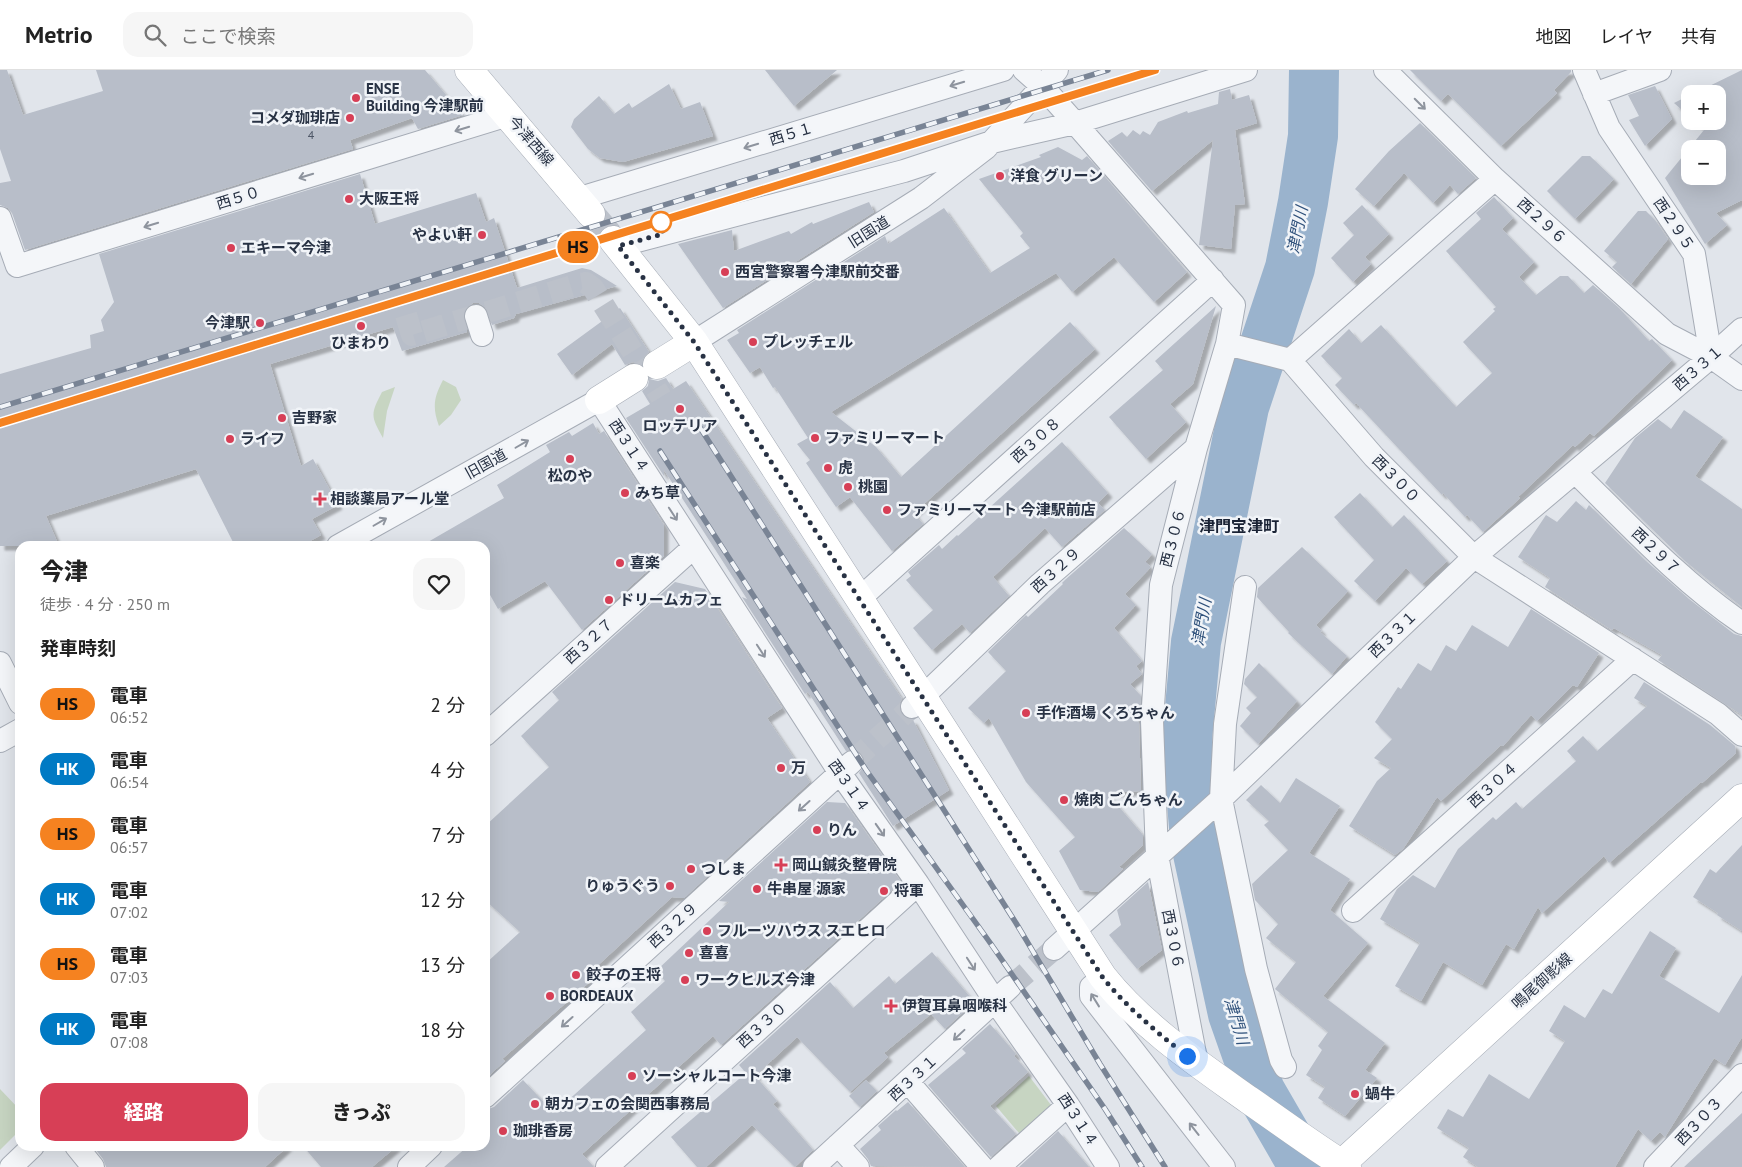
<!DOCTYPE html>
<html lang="ja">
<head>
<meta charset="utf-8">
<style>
  :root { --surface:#fff; --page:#f6f6f6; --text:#222; --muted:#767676; --line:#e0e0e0; --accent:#d73f56 }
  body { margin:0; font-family:"PT Sans","Noto Sans JP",sans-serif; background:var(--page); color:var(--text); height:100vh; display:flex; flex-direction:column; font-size:19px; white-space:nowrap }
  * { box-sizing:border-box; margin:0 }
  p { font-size:16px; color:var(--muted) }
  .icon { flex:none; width:28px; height:28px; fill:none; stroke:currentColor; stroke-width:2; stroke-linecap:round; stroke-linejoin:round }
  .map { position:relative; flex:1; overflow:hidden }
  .side { position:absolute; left:15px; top:471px; width:475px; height:610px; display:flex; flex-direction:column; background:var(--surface); border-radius:15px; box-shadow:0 5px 20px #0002 }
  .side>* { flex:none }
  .badge { padding:0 10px; border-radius:16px; font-size:18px; line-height:32px }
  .fabs { position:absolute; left:1681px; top:15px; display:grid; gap:10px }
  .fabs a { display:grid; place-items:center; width:45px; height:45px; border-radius:10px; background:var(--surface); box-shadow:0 5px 20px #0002; font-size:25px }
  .you { position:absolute; width:25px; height:25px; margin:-12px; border:4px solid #fff; border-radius:50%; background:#1a73e8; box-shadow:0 0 0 8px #1a73e833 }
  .map>.badge { position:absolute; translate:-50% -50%; box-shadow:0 0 0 2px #fff }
  h2 { padding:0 25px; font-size:19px; line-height:45px }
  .round { display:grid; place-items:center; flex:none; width:52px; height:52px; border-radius:15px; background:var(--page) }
  .headline { display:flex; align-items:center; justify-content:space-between; height:85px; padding:0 25px }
  h1 { font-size:24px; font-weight:800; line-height:38px }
  .button { display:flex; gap:10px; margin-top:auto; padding:10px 25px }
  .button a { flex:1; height:58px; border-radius:15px; background:var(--accent); color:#fff; font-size:20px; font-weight:800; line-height:58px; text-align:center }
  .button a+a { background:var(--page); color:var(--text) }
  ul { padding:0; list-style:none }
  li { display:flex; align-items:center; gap:15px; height:65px; padding:0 25px }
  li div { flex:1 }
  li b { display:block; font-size:19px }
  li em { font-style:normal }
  li .badge { min-width:55px; font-weight:700; text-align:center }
  header { display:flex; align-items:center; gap:30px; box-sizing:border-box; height:70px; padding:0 25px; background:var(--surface); border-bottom:1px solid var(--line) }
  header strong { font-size:24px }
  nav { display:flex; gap:28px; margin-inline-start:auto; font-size:18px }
  .search { width:350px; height:45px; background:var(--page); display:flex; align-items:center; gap:12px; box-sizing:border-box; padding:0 18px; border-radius:15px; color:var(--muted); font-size:19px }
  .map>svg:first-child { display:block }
</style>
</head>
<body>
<header>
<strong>Metrio</strong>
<div class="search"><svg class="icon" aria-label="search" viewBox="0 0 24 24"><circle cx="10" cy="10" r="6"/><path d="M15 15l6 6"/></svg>ここで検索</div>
<nav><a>地図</a><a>レイヤ</a><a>共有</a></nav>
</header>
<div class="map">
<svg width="1742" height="1097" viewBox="0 0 1742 1097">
  <defs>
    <filter id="shadow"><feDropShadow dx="4.5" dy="4.5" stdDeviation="1" flood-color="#0004"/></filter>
  </defs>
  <rect width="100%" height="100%" fill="#e1e5eb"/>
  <path fill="#c7d5c2" d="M443,310l13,7 5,13 -10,15 -12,11c-7,-19 -5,-29 4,-46z
    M395,317l-8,24 -4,27c-12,-22 -13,-23 -1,-46z
    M1029,1006l22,29 -27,34 -28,-33z
    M0,1019l20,21v20l-20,20z"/>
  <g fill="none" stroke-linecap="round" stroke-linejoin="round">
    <path stroke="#9ab3cd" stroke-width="50" d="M1304,1097l-44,-76 -27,-77 -38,-174 -8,-100 9,-98 48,-235 46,-139 13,-66 10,-66 1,-66"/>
  </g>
  <path fill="#b8bec9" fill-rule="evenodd" filter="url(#shadow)" d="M0,0h7l16,45 80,-24 -7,-21h329l38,45 -45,14 -6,-11 -62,22 3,9 -328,101 -13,-37 -4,-5 -8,-3v-22l11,-2 -11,-32z
    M765,0h72l-43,36z
    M1410,0h161v2l-17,18 3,3 -56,53 -53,-52 -7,7z
    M1742,0v130l-26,13 11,12 -22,19 -40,-66 39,-48 -10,-9h24v-27h-25zM1690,79h28v27h-28z
    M669,14l12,25 19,-7 13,34 -90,26 -23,-4 -12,-9 -17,-22 3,-8 25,-23 15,18 15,-11 3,5z
    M1655,16l17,33 -27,27 -16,-26 10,-4 -11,-21z
    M1230,19l2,11 17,-5 8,28 -22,7 10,74 -10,1 -4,44 -32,-4 14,-105 -61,51 -44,-50 14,-9 5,5 6,-7 7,5 3,-4 7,4 8,-13 29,-11 1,2 30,-9 1,-12z
    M1690,25v22l-16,-14z
    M1420,53l56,55 -18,16 -8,-9 -17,18 -29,-30 -30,33 -19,-17 34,-38z
    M1058,77l24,13 5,-4 100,116 -33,30 -40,-45 -42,35 -16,-19 -225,139 45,35 25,30 169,-155 25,27 -181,164 9,11 -31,27 -42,-54 -14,10 -30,-44 4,-3 -13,-16 11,-6 -33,-51 -2,1 -13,-21 -10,6 -23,-33 12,-7 -2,-3 148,-94 3,8 56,-36 46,65 40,-25 -10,-12 3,-3 -44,-54 62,-22 -2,-2z
    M1582,86h8l24,23 -39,40 -28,-28z
    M360,104l15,50 101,-31 10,29 8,-4 23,70 65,-20 9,2 26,16 -101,28 -2,4 -22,7 -7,-18 -6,-4h-6l-7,5 -3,6 4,18 -65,19 -9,-24 -123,37 31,102 12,-7 25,46 -26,14 9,16 -20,11h-66l-39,-77 -150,47 13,30h-59v-172l91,-26 -1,-13 14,-4 -3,-11 13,-18 -15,-48z
    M1494,127l19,21 -11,11 32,33 -15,15 17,18 24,-19h8l16,17 9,-8 26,23 30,33 3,-2 20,21 -78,76 -4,-3 -15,14 -2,-2 -55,52 2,1 -37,34 -16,-17 -2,2 -22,-24 -1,2 -86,-92 -2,2 -19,-20 7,-7 -21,-22 28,-27 12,14 20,-18 75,82 36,-34 -29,-31 32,-31 -2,-2 3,-2 -50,-56 35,-32 -5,-6z
    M869,132l5,10 -151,96 -45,-64 54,-14 2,21 55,-20 2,3 21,-12 1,2z
    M1362,135l27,29 -24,23 6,7 -18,18 -22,-24 23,-23 -11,-12z
    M1638,141h8l9,9 13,19 -37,45 -19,-17 5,-5 -13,-11z
    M1216,236l-23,78 -23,20 16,18 -40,37 -37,-42 54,-47 -8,-9z
    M620,238l29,44 -5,5 -2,7 -9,-2 -8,3 -13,-21 -40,31 -15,-21z
    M666,308l7,11 13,-8 216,318 -3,5v7l4,5 5,3 5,1 36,70 -56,36 -34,-53 6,-8v-5l-3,-6 -7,-5 -9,2 -38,-59 -3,2 -63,-97 5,2 -83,-129v6l-38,-58 24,-14 -8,-13 6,-5 1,-7 9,2z
    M1684,340l39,27 -28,39 47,33v98l-57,-46 -80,-78 30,-45 23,-19 13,10z
    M593,353l6,11 5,-3 60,94v31l-82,74 -37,-49 -47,28 -13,-23v-40h-64l83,-48 -7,-13 53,-33 -4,-7 23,-13 3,4z
    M1062,372l46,51 -10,10 7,7 -43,37 -17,-19 -52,49 16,19 -39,37 -8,-9 -30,26 -19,-22 20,-18 -27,-30 5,-4 -3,-4 31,-27 3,4 15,-14 1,1z
    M1360,423l32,34 12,-12 43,46 -25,23 -16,-16 -31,33 -21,-20 20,-21 -40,-43z
    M1576,431l10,9 3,-5 57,56 43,38 45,35 8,2v79l-84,-55 4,-5 -48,-27 -2,2 -67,-43 5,-9 -32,-21 28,-42 11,7z
    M1124,458l28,26 -7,8 6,5 -26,27 11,11 -22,23 28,33 -6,5 6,8 -12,10 11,12 -2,21 -3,2 3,4 2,68 -34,2 36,42v10l-24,22 4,2 -25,23 -18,-2 -21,-39 16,-14 -49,-55 -37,-64 -5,5 -16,-15 38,-37 -18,-19 38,-37 2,2 35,-33 -1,-1 4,-4z
    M1302,477l46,44 -32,34 6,6 -2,1 27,24 -15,18 -44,-41 1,-1 -32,-35 1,-9z
    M675,512l30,7 77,119 -15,10 43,64 -126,116 -12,-1 -76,70 5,5 -99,87 3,2 -20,18v-115l35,-32 -35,-32v-74l64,-59 -28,-31 38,-36 -7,-8z
    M1531,539l68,44 -22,34 -4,-2 -36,36 -6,-6 -28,31 -2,-1 -60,56 -4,-4 -34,52 -8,6 -46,-29 28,-45 14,-13 -17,-10 18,-19 -17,-17 23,-35 3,2 17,-26 13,8 15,-26 10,6 16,-26 36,22z
    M1259,593l38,38 -39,43 -18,-18 11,-13 -5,-5 11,-11 -13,-13 1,-5z
    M1644,612l66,43 25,21 1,7 -34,30 -1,-1 -92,81 -5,-7 -62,57 -4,-6 -24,42 -8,-5 -24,41 -39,-23 -22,39 -26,-15 25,-43 -40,-24 17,-30 16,-14 22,13 23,-39 35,-32 3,3 20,-18 6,7 54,-48 -9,-10 16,-15 14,15 50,-45 -13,-8z
    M1296,708l44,28 -31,47 41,26 -20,31 38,33 -45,53 62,47 -20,27 12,8 -32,38 -27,-18 7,-11 -19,-12 16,-25 -4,-4 10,-14 -53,-43 21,-27 -30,-24 12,-14 -23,-24 -3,-16 36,-34 -24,-25 5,-4 -23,-21 15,-15 19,18z
    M827,732l18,1 56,79 -180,163 -8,-9 -131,118 12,13h-150l24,-21h17v-36l9,-3 29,-27 31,33 92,-83 -15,-18 34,-31 -9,-10 73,-69 -10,-1z
    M1742,775v86l-25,-16 1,-2 -25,-16 17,-28 6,4z
    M1148,812l14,68 -25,19 -28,-34 12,-10 -4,-15z
    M1650,861l26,17 -17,28 60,37 23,-38v62l-17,28 -11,-7 -49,79 -5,-5 -9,9 -13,-12 -23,38h-137l-15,-10 6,-9 -32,-20 11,-19 15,8 26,-43 40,25 36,-58 -16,-10 15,-26 21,13 18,-29 9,5z
    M932,882l39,46 -2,2 3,4 -27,25 -14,-15 -47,39 4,4 -38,35 -53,-55 -42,39 22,25 -4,3 40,46 -18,17 -43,-42 -46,42h-9l-26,-30 75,-64 -7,-8 91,-83 23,26 36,-32 6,8z
    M990,954l26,30 -2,2 14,16 -38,34 26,28 -25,23 -63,-72 38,-32 -4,-4z
    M866,1010l11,11 -17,16 -11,-11z
    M908,1032l57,65 -94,-1 -3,-7 -8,-10 21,-19 -3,-4 18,-16 1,1z
    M1742,1043v54h-58z
    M1058,1061l31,36h-70z
    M93,1076h195l-23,21h-159l-3,-8z
    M303,1076h94l-25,21h-51z"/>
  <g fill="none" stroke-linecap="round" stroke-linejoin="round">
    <path stroke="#bcc1ca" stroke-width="22" stroke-dasharray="22 11" stroke-linecap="butt" d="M406,245l6,20 167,-51 7,-1 7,5 68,109
      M852,692l60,-55
      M1010,917l44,-38"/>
    <path stroke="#bcc1ca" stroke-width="28" stroke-dasharray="28 14" stroke-linecap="butt" d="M591,144l22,26"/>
    <defs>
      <path id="street" d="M1024,0l18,16 33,37 159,182 -7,39 -31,104 -35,137 -9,136 5,134 40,209
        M1385,0l110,109 172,155 44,23 31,22
        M1584,0l25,58 85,126 17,103
        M1594,24l66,-24
        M1495,109l-205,181 84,97 100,100 244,157 24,21
        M580,128l423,-128
        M0,148l17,48 491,-151
        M618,176l286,-75 88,-29 83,-19 171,-53
        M476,246l6,19
        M694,272l227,-144 65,-50 71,-78
        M1227,274l63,16
        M1575,402c53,52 105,109 167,151
        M338,476l261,-146 241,373 78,111 77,117 73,104 40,62
        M1245,517l-20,137 -4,75 35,170 25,91 4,7
        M858,530l355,-320
        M0,593l20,40
        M912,637l128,-123 156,-136
        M485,665l209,-188
        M0,671l20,-11
        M1353,841l280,-252
        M1054,879l167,-150 253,-242 237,-200 31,-28
        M1103,907l-12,10v9l133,171
        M908,1012l74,85
        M485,1027l367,-335
        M838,1075l20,22
        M76,1076l17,21
        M11,1097l22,-21
        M409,1097l22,-21
        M607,1097l311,-283
        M814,1097l196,-180
        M999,1097l69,-62
        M1655,1097l87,-92"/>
      <path id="secondary" d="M469,0l122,144
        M613,170l81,102 409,635c40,50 94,86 146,123 32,22 64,46 98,67
        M657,295l37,-23
        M599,330l35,-22
        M1338,1097l404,-369"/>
    </defs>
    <use href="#street" stroke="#a6acb6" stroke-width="24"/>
    <use href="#secondary" stroke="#a6acb6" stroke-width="29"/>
    <use href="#street" stroke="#f4f6f9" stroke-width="22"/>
    <use href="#secondary" stroke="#fff" stroke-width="28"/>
    <defs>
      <path id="rail" d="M0,337l1108,-337
        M0,353l1155,-353
        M699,356l317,497 84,141 65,103
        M660,381l206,319 125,174 114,165 37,58"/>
    </defs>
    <use href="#rail" stroke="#798495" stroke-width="5.5"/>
    <use href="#rail" stroke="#f1f4f8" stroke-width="4" stroke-dasharray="11" stroke-linecap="butt"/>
  </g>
  <defs><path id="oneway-shaft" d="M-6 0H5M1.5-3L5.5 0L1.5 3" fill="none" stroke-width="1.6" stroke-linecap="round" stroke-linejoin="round" transform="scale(1.25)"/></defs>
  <g stroke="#8e949e">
    <use href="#oneway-shaft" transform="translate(957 14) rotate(163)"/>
    <use href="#oneway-shaft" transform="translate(1420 34) rotate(45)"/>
    <use href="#oneway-shaft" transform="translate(462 59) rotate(163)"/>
    <use href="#oneway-shaft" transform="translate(751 76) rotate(163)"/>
    <use href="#oneway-shaft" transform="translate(306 106) rotate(163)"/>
    <use href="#oneway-shaft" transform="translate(151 155) rotate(163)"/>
    <use href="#oneway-shaft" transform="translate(522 374) rotate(-30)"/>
    <use href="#oneway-shaft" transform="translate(673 444) rotate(57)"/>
    <use href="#oneway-shaft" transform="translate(380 452) rotate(-30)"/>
    <use href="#oneway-shaft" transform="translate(761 581) rotate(57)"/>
    <use href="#oneway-shaft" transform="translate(804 736) rotate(138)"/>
    <use href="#oneway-shaft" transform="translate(880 760) rotate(55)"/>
    <use href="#oneway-shaft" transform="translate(971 894) rotate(57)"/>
    <use href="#oneway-shaft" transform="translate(1095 930) rotate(-122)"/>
    <use href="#oneway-shaft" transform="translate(567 952) rotate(138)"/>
    <use href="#oneway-shaft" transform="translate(959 965) rotate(137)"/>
    <use href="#oneway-shaft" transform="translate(1194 1059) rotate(-128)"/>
  </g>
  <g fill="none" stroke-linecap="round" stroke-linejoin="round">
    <defs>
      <path id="line" d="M0,353l1155,-353"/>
    </defs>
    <use href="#line" stroke="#fff" stroke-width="11"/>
    <use href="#line" stroke="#f58220" stroke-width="8"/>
    <path stroke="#283244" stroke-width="5" stroke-dasharray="0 9" d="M661,152l2,12 -45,12 76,96 409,636c24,29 53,54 84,78"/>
  </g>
  <g fill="#d73f56" stroke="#f1f4f8" stroke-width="2">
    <circle cx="356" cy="28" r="5"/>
    <circle cx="350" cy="48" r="5"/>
    <circle cx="1000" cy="106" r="5"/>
    <circle cx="349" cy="129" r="5"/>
    <circle cx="482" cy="165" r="5"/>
    <circle cx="231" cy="178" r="5"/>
    <circle cx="725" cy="202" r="5"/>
    <circle cx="260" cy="253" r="5"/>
    <circle cx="361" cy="256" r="5"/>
    <circle cx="753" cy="272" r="5"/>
    <circle cx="680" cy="339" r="5"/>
    <circle cx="282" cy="348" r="5"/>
    <circle cx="815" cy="368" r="5"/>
    <circle cx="230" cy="369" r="5"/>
    <circle cx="570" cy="389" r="5"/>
    <circle cx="828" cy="398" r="5"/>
    <circle cx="848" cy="417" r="5"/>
    <circle cx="625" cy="423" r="5"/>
    <path d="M317.5 421.5h5v5h5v5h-5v5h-5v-5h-5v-5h5z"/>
    <circle cx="887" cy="440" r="5"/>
    <circle cx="620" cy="493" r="5"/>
    <circle cx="609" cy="530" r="5"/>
    <circle cx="1026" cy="643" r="5"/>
    <circle cx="781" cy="698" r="5"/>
    <circle cx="1064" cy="730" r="5"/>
    <circle cx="817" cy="760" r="5"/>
    <path d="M778.5 787.5h5v5h5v5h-5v5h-5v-5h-5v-5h5z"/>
    <circle cx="691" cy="799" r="5"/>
    <circle cx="670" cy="816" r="5"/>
    <circle cx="757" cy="819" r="5"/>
    <circle cx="884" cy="821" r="5"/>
    <circle cx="707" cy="861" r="5"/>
    <circle cx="689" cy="883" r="5"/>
    <circle cx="576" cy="905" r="5"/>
    <circle cx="685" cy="910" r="5"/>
    <circle cx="550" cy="926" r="5"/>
    <path d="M888.5 928.5h5v5h5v5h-5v5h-5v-5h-5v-5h5z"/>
    <circle cx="632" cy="1006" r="5"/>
    <circle cx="1355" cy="1024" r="5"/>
    <circle cx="535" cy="1034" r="5"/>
    <circle cx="503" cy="1061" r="5"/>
  </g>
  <circle fill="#fff" stroke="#f58220" stroke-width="2.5" cx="661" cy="152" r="10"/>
  <g text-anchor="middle" stroke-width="5" stroke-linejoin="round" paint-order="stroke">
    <g font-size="12" fill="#4c5565">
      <text x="311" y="69">4</text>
    </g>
    <g font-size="15" font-weight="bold" fill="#283244" stroke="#f1f4f8" text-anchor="start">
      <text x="366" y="24">ENSE<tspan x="366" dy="17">Building 今津駅前</tspan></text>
      <text x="340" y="53" text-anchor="end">コメダ珈琲店</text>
      <text x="1010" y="111">洋食 グリーン</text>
      <text x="359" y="134">大阪王将</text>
      <text x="472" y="170" text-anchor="end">やよい軒</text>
      <text x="241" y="183">エキーマ今津</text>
      <text x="735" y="207">西宮警察署今津駅前交番</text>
      <text x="250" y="258" text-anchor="end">今津駅</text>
      <text x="763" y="277">プレッチェル</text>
      <text x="361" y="278" text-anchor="middle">ひまわり</text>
      <text x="292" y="353">吉野家</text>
      <text x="680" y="361" text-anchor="middle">ロッテリア</text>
      <text x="825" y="373">ファミリーマート</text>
      <text x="240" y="374">ライフ</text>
      <text x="838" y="403">虎</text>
      <text x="570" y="411" text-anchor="middle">松のや</text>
      <text x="858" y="422">桃園</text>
      <text x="635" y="428">みち草</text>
      <text x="330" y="434">相談薬局アール堂</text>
      <text x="897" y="445">ファミリーマート 今津駅前店</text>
      <text x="630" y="498">喜楽</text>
      <text x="619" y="535">ドリームカフェ</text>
      <text x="1036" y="648">手作酒場 くろちゃん</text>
      <text x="791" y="703">万</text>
      <text x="1074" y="735">焼肉 ごんちゃん</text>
      <text x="827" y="765">りん</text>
      <text x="792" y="800">岡山鍼灸整骨院</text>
      <text x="701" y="804">つしま</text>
      <text x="660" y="821" text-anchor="end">りゅうぐう</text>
      <text x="767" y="824">牛串屋 源家</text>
      <text x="894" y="826">将軍</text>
      <text x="717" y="866">フルーツハウス スエヒロ</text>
      <text x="699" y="888">喜喜</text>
      <text x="586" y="910">餃子の王将</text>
      <text x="695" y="915">ワークヒルズ今津</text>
      <text x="560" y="931">BORDEAUX</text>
      <text x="902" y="941">伊賀耳鼻咽喉科</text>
      <text x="642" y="1011">ソーシャルコート今津</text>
      <text x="1365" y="1029">蝸牛</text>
      <text x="545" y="1039">朝カフェの会関西事務局</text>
      <text x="513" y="1066">珈琲香房</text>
    </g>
    <g font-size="15" fill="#283244" stroke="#f1f4f8">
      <text transform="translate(791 64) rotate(-17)" y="5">西５１</text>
      <text transform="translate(531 71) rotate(49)" y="5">今津西線</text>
      <text transform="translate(238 128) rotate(-17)" y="5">西５０</text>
      <text transform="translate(1542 151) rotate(42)" y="5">西２９６</text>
      <text transform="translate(1674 154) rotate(56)" y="5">西２９５</text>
      <text transform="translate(869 162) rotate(-32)" y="5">旧国道</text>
      <text transform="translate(1698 298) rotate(-41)" y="5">西３３１</text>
      <text transform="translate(1036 370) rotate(-42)" y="5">西３０８</text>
      <text transform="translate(629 376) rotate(57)" y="5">西３１４</text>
      <text transform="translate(486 394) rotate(-29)" y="5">旧国道</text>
      <text transform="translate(1396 409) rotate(45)" y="5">西３００</text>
      <text transform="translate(1173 468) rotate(-76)" y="5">西３０６</text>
      <text transform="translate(1656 481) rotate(43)" y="5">西２９７</text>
      <text transform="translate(1056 500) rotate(-42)" y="5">西３２９</text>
      <text transform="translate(1393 564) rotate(-44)" y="5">西３３１</text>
      <text transform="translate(589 571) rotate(-42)" y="5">西３２７</text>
      <text transform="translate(1493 715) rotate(-42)" y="5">西３０４</text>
      <text transform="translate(849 716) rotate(55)" y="5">西３１４</text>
      <text transform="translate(673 855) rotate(-42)" y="5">西３２９</text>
      <text transform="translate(1173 869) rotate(79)" y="5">西３０６</text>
      <text transform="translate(1542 911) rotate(-42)" y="5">鳴尾御影線</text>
      <text transform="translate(762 955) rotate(-42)" y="5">西３３０</text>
      <text transform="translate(913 1008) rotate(-43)" y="5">西３３１</text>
      <text transform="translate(1078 1050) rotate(57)" y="5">西３１４</text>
      <text transform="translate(1699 1051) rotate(-47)" y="5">西３０３</text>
    </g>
    <g font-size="16" font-style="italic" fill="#2f517b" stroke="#f1f4f8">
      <text transform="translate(1297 160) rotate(-79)" y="6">津門川</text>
      <text transform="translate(1201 552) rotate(-80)" y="6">津門川</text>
      <text transform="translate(1237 951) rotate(73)" y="6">津門川</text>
    </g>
    <g font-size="16" font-weight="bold" fill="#1a2335" stroke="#f1f4f8">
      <text x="1239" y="462">津門宝津町</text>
    </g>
  </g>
</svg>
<div class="fabs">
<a>+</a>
<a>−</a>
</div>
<div class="you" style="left:1187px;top:986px"></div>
<b class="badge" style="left:578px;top:177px;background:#f58220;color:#111">HS</b>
<section class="side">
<div class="headline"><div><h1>今津</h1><p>徒歩 · 4 分 · 250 m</p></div><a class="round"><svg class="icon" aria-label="heart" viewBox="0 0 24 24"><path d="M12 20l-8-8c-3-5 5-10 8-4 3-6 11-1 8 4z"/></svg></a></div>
<h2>発車時刻</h2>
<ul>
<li><span class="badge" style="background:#f58220;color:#111">HS</span><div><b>電車</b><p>06:52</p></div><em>2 分</em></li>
<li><span class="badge" style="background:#007ac4;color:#fff">HK</span><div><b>電車</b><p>06:54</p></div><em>4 分</em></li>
<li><span class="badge" style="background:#f58220;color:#111">HS</span><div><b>電車</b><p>06:57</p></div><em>7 分</em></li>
<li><span class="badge" style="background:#007ac4;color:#fff">HK</span><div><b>電車</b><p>07:02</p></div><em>12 分</em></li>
<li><span class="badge" style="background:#f58220;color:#111">HS</span><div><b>電車</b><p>07:03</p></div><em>13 分</em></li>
<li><span class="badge" style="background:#007ac4;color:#fff">HK</span><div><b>電車</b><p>07:08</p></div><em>18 分</em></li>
</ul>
<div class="button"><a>経路</a><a>きっぷ</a></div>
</section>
</div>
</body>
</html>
